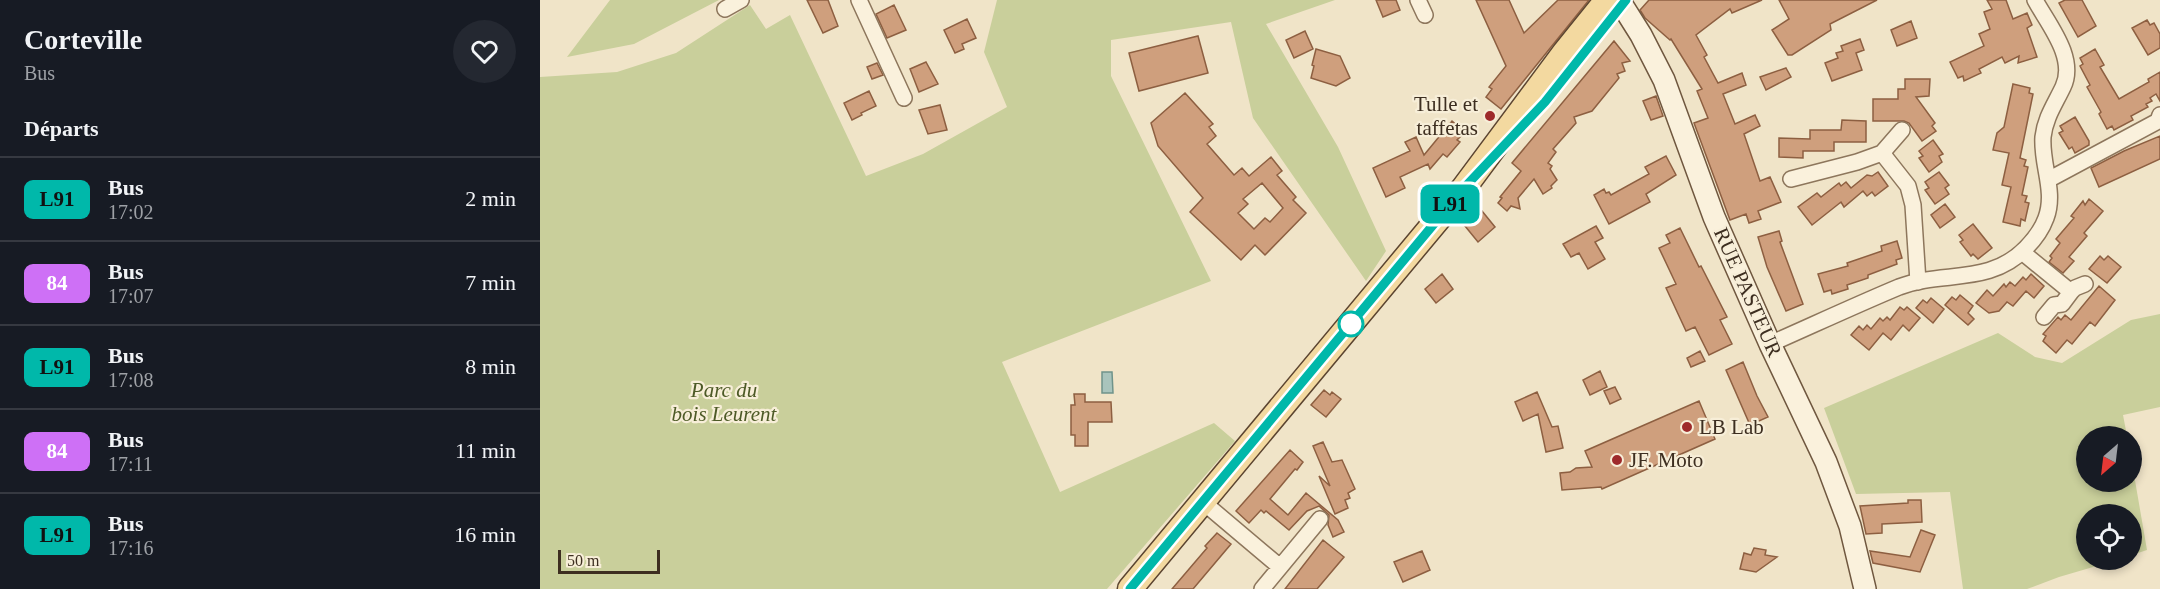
<!DOCTYPE html>
<html lang="fr">
<head>
<meta charset="utf-8">
<style>
  :root { --surface:#171b24; --page:#242831; --text:#f1f3f6; --muted:#9ea1a6; --line:#363941 }
  body { margin:0; font-family:Georgia,serif; background:var(--page); color:var(--text); height:100vh; display:flex; flex-direction:column; font-size:22px; white-space:nowrap }
  * { box-sizing:border-box; margin:0 }
  p { font-size:20px; color:var(--muted) }
  .icon { flex:none; width:33px; height:33px; fill:none; stroke:currentColor; stroke-width:2; stroke-linecap:round; stroke-linejoin:round }
  .map { position:relative; flex:1; overflow:hidden }
  .sheet { display:flex; flex-direction:column; background:var(--surface); width:540px }
  .sheet>* { flex:none }
  .badge { padding:0 12px; border-radius:9px; font-size:21px; line-height:39px }
  .needle { width:39px; rotate:208deg }
  .fabs { position:absolute; left:1536px; top:426px; display:grid; gap:12px }
  .fabs a { display:grid; place-items:center; width:66px; height:66px; border-radius:50%; background:var(--surface); box-shadow:0 3px 9px #0003; font-size:30px }
  .scale { position:absolute; left:18px; bottom:15px; width:102px; box-sizing:border-box; padding-left:6px; border:3px solid #3d2e20; border-top:0; font-size:16px; line-height:21px; white-space:nowrap; color:#3d2e20; -webkit-text-stroke:4px #f7eed8; paint-order:stroke }
  .map>.badge { position:absolute; translate:-50% -50%; box-shadow:0 0 0 3px #fff }
  h2 { padding:0 24px; font-size:22px; line-height:54px }
  .round { display:grid; place-items:center; flex:none; width:63px; height:63px; border-radius:32px; background:var(--page) }
  .head { display:flex; align-items:center; justify-content:space-between; height:102px; padding:0 24px }
  h1 { font-size:28px; font-weight:600; line-height:45px }
  ul { padding:0; list-style:none }
  li { display:flex; align-items:center; gap:18px; height:84px; padding:0 24px; border-top:2px solid var(--line) }
  li div { flex:1 }
  li b { display:block; font-size:22px }
  li em { font-style:normal }
  li .badge { min-width:66px; font-weight:700; text-align:center }
  main { display:flex; flex:1; min-height:0 }
  .map>svg:first-child { display:block }
</style>
</head>
<body>
<main>
<section class="sheet">
<div class="head"><div><h1>Corteville</h1><p>Bus</p></div><a class="round"><svg class="icon" aria-label="heart" viewBox="0 0 24 24"><path d="M12 20l-8-8c-3-5 5-10 8-4 3-6 11-1 8 4z"/></svg></a></div>
<h2>Départs</h2>
<ul>
<li><span class="badge" style="background:#00b8aa;color:#111">L91</span><div><b>Bus</b><p>17:02</p></div><em>2 min</em></li>
<li><span class="badge" style="background:#ce70f6;color:#fff">84</span><div><b>Bus</b><p>17:07</p></div><em>7 min</em></li>
<li><span class="badge" style="background:#00b8aa;color:#111">L91</span><div><b>Bus</b><p>17:08</p></div><em>8 min</em></li>
<li><span class="badge" style="background:#ce70f6;color:#fff">84</span><div><b>Bus</b><p>17:11</p></div><em>11 min</em></li>
<li><span class="badge" style="background:#00b8aa;color:#111">L91</span><div><b>Bus</b><p>17:16</p></div><em>16 min</em></li>
</ul>
</section>
<div class="map">
<svg width="1620" height="589" viewBox="0 0 1620 589">
  <rect width="100%" height="100%" fill="#f0e4c8"/>
  <path fill="#c9cf9b" d="M70,0h109l-85,44 -67,13z
    M457,0h338l-69,24 72,123 48,104 -20,30 -113,-163 -22,-96 -120,18v36l100,205 -209,81 58,130 154,-69 21,18 -128,148h-567v-512l77,-5 59,-19 74,-48 16,24 24,-14 76,161 57,-22 84,-47 -23,-55z
    M1620,314v93l-37,8 4,21h-41v46h46v-19l15,87 -15,5v-41h-46v46h31l-58,17 -32,12h-64l-13,-97 -94,2 -32,-86 174,-75 37,24 27,6 69,-43z"/>
  <path fill="#a9c4bc" stroke="#6f938a" stroke-width="1.5" d="M562,372h10l1,21h-11z"/>
  <path fill="#cf9f7d" stroke="#8d5f41" stroke-width="1.5" fill-rule="evenodd" d="M267,0h21l10,26 -15,7z
    M836,0h20l4,10 -17,7z
    M936,0h33l15,33 34,-33h31l-88,109 -15,-12 6,-8 -3,-2 17,-21z
    M1109,0h113l-30,13 -2,-4 -34,26 11,20 -3,2 14,26 24,-10 4,12 -23,9 12,30 20,-9 5,11 -16,8 16,47 10,-4 11,25 -23,9 3,8 -12,4 -3,-9 -16,6 -36,-97 14,-5 -11,-27 5,-2 -31,-50 -1,1 -25,-22 -5,-8z
    M1239,0h98l-47,24 1,6 -39,25h-4l-16,-25 17,-11z
    M1447,0h19l7,19 14,-6 5,12 -5,3 10,29 -19,6 1,-7 -14,7 -3,-6 -23,12 2,4 -17,8 -1,-5 -5,2 -8,-16 34,-16 -5,-12 11,-5 -6,-17 8,-3z
    M1525,0h17l14,26 -18,11 -19,-34z
    M354,5l12,25 -19,8 -11,-24z
    M427,19l9,19 -14,6 2,5 -9,4 -11,-23z
    M1607,20l3,5 4,-2 6,11v14l-12,7 -16,-27z
    M1371,21l6,17 -20,8 -6,-16z
    M765,31l8,18 -19,9 -8,-18z
    M658,36l10,37 -69,18 -10,-38z
    M1320,39l4,11 -8,3 6,17 -30,11 -7,-18 13,-5 -2,-5 7,-2 -2,-5z
    M1074,41l16,20 -8,2 3,8 -8,3 2,4 -27,33 -18,6 2,6 -23,26 3,3 -8,11 4,3 -2,3 7,11 -6,6 1,2 -9,6 -9,-15 -16,19 2,11 -9,-3 -4,5 -9,-8 4,-5 -2,-1 21,-26 -9,-8z
    M776,49l24,7 10,22 -14,8 -25,-8 3,-12 -2,-1z
    M1555,49l9,16 -4,2 19,32 30,-17 -1,-3 12,-7v29l-4,-7 -6,4 2,3 -6,3 2,3 -17,9 2,4 -19,10 -2,-4 -5,3 -8,-15 2,-2 -14,-25 3,-2 -10,-19 3,-2 -3,-6z
    M386,62l12,22 -19,8 -9,-23z
    M337,63l6,12 -11,4 -5,-12z
    M1246,68l5,9 -25,13 -6,-13z
    M1365,79h25l-1,17 -13,1 19,26 -3,3 4,5 -14,10 -13,-18 -5,-2h-31v-22h25v-10h7z
    M1473,84l17,4 -1,5 4,1 -13,64 6,2 -2,6 4,1 -6,28 5,1 -2,6 4,1 -4,18 -4,-2 -1,7 -17,-4 8,-35 -9,-2 7,-32 -16,-3 4,-17 7,-6z
    M329,91l7,15 -15,7 1,2 -10,5 -8,-17z
    M645,93l28,31 -4,3 7,9 -9,8 27,31 8,-7 7,8 22,-19 11,14 -5,4 19,22 -3,3 13,13 -41,42 -10,-10 -14,15 -51,-48 13,-14 -45,-52 -7,-23zM722,183l21,25 -13,14 -5,-4 -11,11 -16,-16 10,-9 -5,-5z
    M1116,96l7,20 -12,4 -8,-19z
    M400,105l7,25 -19,4 -9,-24z
    M1535,117l14,24v4l-14,8 -3,-6 -3,2 -10,-16 4,-2 -3,-5z
    M1302,120l24,1v21h-32v9h-31v7l-24,-1v-19l31,1v-9h31z
    M912,121l13,11 -8,8 3,2 -13,15 -4,-3 -13,15 -2,-5 -28,13 5,11 -19,9 -13,-29 37,-17 -5,-9 11,-5 8,18z
    M1620,136v23l-61,28 -8,-19 33,-17z
    M1393,140l10,14 -4,2 3,6 -13,10 -10,-14 4,-2 -4,-5z
    M1126,156l10,19 -30,19 4,8 -41,22 -15,-29 10,-6 2,4 3,-1 2,3 38,-21 -4,-7z
    M1338,172l10,14 -13,10 -3,-4 -5,4 -4,-5 -19,16 -3,-5 -29,23 -14,-18 19,-14 4,4 18,-14 2,3 5,-4 5,6 16,-13 5,1z
    M1399,172l10,13 -4,3 4,6 -14,10 -10,-14 4,-2 -4,-6z
    M1549,199l14,12 -19,22 3,3 -18,21 5,4 -11,12 -14,-11 3,-4 -2,-2 10,-13 -4,-4 18,-21 -3,-2 12,-15 2,4z
    M1405,204l10,13 -15,11 -9,-13z
    M942,211l13,16 -17,15 -13,-16z
    M1433,224l19,24 -14,11 -5,-5 -2,2 -11,-14 3,-2 -4,-5z
    M1056,226l7,12 -8,4 10,17 -17,10 -9,-16 -8,4 -8,-13z
    M1140,228l19,39 2,-1 26,51 -7,3 12,24 -23,11 -14,-28 -9,4 -20,-43 10,-4 -17,-36 11,-5 -4,-8z
    M1239,231l3,10 -2,1 23,62 -17,7 -19,-44 -9,-30z
    M1357,241l5,17 -6,2 1,4 -29,11v3l-21,7 1,4 -16,5 -1,-4 -7,2 -6,-18 30,-8 -1,-3 35,-12 -1,-5z
    M1560,256l4,4 4,-4 13,11 -14,16 -18,-14z
    M902,274l11,15 -17,14 -11,-14z
    M1491,274l13,12 -10,12 -8,-7 -13,15 -6,-4 -8,9 -10,2 -13,-10 11,-13 6,6 11,-12 2,3 4,-5 5,4 8,-9 3,3z
    M1559,286l16,14 -20,26 -5,-4 -18,22 -5,-4 -11,13 -13,-12 3,-5 -3,-2 15,-17 3,3 4,-5 6,5z
    M1420,295l13,11 -5,7 6,6 -6,6 -23,-20 7,-8 4,3z
    M1391,298l13,11 -11,14 -17,-15 7,-8 4,3z
    M1360,307l4,3 3,-3 13,11 -11,13 -6,-6 -12,15 -8,-7 -14,17 -18,-15 8,-9 4,4 4,-5 4,4 9,-11 3,3 4,-4 3,3z
    M1160,351l5,10 -14,6 -4,-9z
    M1203,362l14,34 11,21 -18,8 -24,-55z
    M1060,371l7,16 -17,8 -7,-15z
    M1075,387l6,12 -11,5 -6,-13z
    M784,390l6,5 2,-3 9,7 -15,18 -15,-12z
    M997,392l15,35 6,-1 5,22 -17,4 -8,-38 -15,7 -8,-19z
    M534,394h11v8h26l1,20h-24v24h-13v-11h-4v-30h4z
    M1159,401l16,38 -113,50 -1,-2 -39,3 -2,-17 10,-1 6,-4 16,-1 -7,-16z
    M783,442l9,20 10,-2 13,29 -7,4 2,5 -5,2 3,8 -13,6 -16,-38 11,10 -17,-40z
    M750,450l13,12 -6,8 -2,-1 -25,30 18,16 18,-22 32,27 6,12 -11,5 -5,-12 1,-10 -10,-9 -12,5 -18,19 -23,-19 -2,2 -3,-3 -12,13 -13,-12z
    M1368,500h13l1,22 -40,2v9l-16,1 -6,-28 48,-3z
    M1381,530l14,5 -15,37 -47,-9 -3,-12 40,6z
    M677,533l14,11 -38,45h-21l35,-41 -2,-2z
    M783,540l21,17 -27,32h-32z
    M1214,548l12,2 -1,5 12,2 -21,15 -16,-3 4,-16 7,2z
    M882,551l8,19 -27,12 -9,-20z"/>
  <g fill="none" stroke-linecap="round" stroke-linejoin="round">
    <defs>
      <path id="minor" d="M319,0l45,98
        M878,0l7,15
        M185,9l16,-9
        M1342,153l26,33 5,19 5,77
        M1251,179l66,-17 25,-9 20,-23
        M1508,180l110,-59 2,-6
        M1482,252l49,40 -9,12 -8,1 -10,12
        M1531,292l4,-4 10,-4
        M1230,344c43,-19 86,-39 129,-57 44,-17 90,-1 127,-39 9,-9 16,-19 20,-30 10,-27 -5,-53 -3,-81 2,-19 12,-33 20,-50 14,-29 -15,-63 -28,-87
        M663,502l77,65
        M722,589l58,-70"/>
      <path id="secondary" d="M1079,0l22,35 23,45 50,137 56,127 56,118 24,64 15,63"/>
      <path id="primary" d="M590,589l333,-400 102,-137 42,-52"/>
    </defs>
    <use href="#minor" stroke="#8d765c" stroke-width="18"/>
    <use href="#secondary" stroke="#6f573f" stroke-width="24"/>
    <use href="#primary" stroke="#5b4430" stroke-width="27"/>
    <use href="#minor" stroke="#faf1dc" stroke-width="15"/>
    <use href="#secondary" stroke="#faf1dc" stroke-width="21"/>
    <use href="#primary" stroke="#f3d9a0" stroke-width="24"/>
  </g>
  <g fill="none" stroke-linecap="round" stroke-linejoin="round">
    <defs>
      <path id="line" d="M590,589l333,-400 82,-87 81,-102"/>
    </defs>
    <use href="#line" stroke="#fff" stroke-width="14"/>
    <use href="#line" stroke="#00b8aa" stroke-width="9"/>
  </g>
  <g fill="#9e2a2b" stroke="#f7eed8" stroke-width="2">
    <circle cx="950" cy="116" r="6"/>
    <circle cx="1147" cy="427" r="6"/>
    <circle cx="1077" cy="460" r="6"/>
  </g>
  <circle fill="#fff" stroke="#00b8aa" stroke-width="3" cx="811" cy="324" r="12"/>
  <g text-anchor="middle" stroke-width="4.5" stroke-linejoin="round" paint-order="stroke">
    <g font-size="21" fill="#3d2e20" stroke="#f7eed8" text-anchor="start">
      <text x="938" y="111" text-anchor="end">Tulle et<tspan x="938" dy="24">taffetas</tspan></text>
      <text x="1159" y="434">LB Lab</text>
      <text x="1089" y="467">JF. Moto</text>
    </g>
    <g font-size="21" fill="#3d2e20" stroke="#f7eed8">
      <text transform="translate(1208 292) rotate(66)" y="7">RUE PASTEUR</text>
    </g>
    <g font-size="21" font-style="italic" fill="#4d5a26" stroke="#f7eed8">
      <text x="184" y="397">Parc du<tspan x="184" dy="24">bois Leurent</tspan></text>
    </g>
  </g>
</svg>
<div class="fabs">
<a><svg class="needle" viewBox="-14 -14 28 28"><path d="M0-13l5 13h-10z" fill="#e53935"/><path d="M0 13l5-13h-10z" fill="#9ea1a6"/></svg></a>
<a><svg class="icon" aria-label="locate" viewBox="0 0 24 24"><circle cx="12" cy="12" r="6"/><path d="M12 2v4M12 18v4M2 12h4M18 12h4"/></svg></a>
</div>
<div class="scale">50 m</div>
<b class="badge" style="left:910px;top:204px;background:#00b8aa;color:#111">L91</b>
</div>
</main>
</body>
</html>
